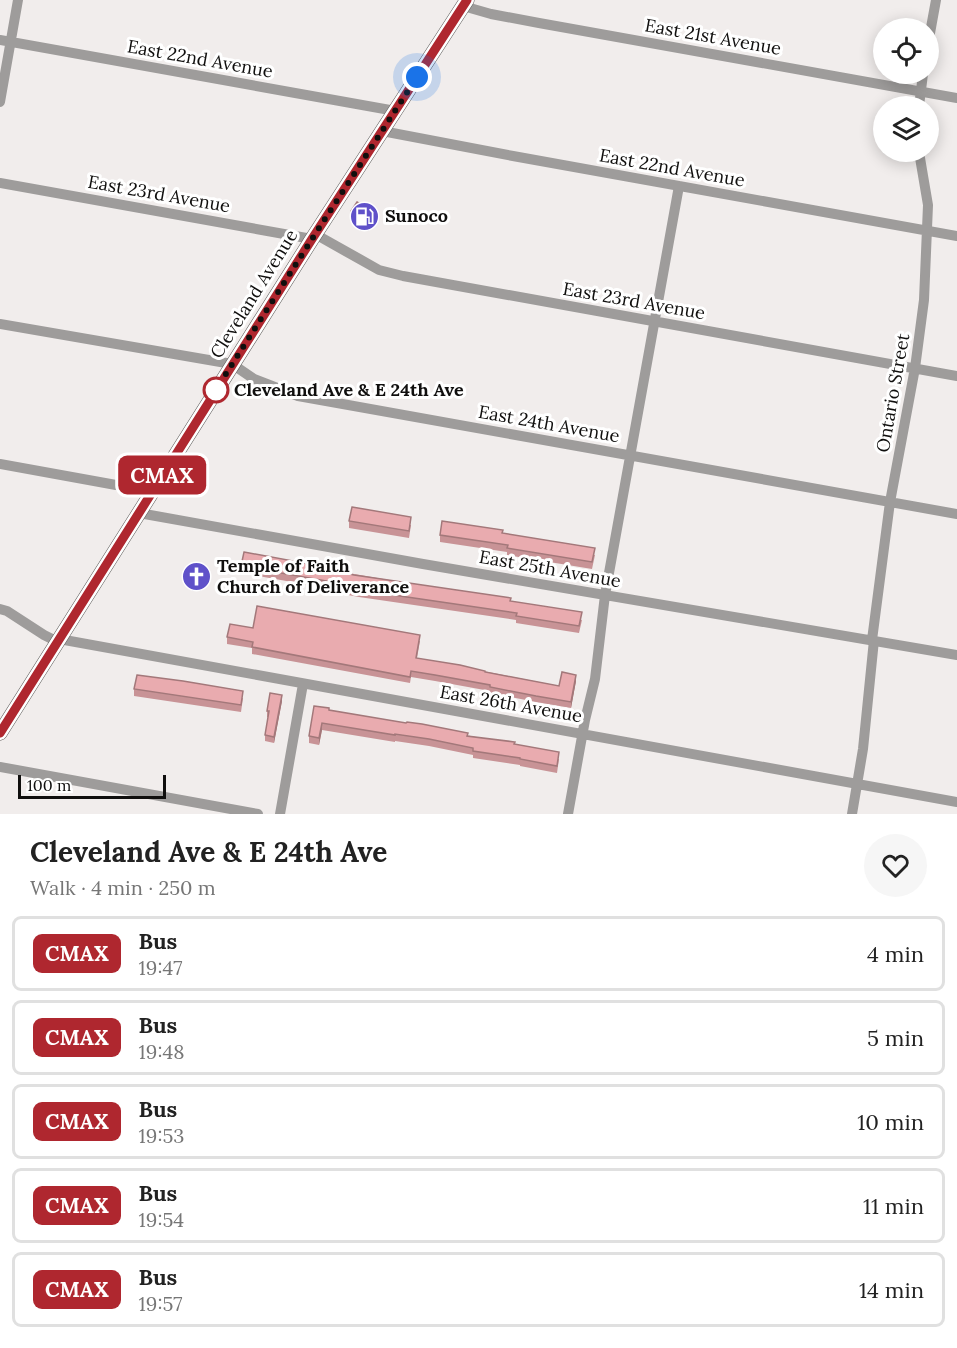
<!DOCTYPE html>
<html lang="en">
<head>
<meta charset="utf-8">
<style>
  :root { --surface:#fff; --page:#f6f6f6; --text:#222; --muted:#767676; --line:#e0e0e0 }
  body { margin:0; font-family:Lora,serif; background:var(--page); color:var(--text); height:100vh; display:flex; flex-direction:column; font-size:22px; white-space:nowrap }
  * { box-sizing:border-box; margin:0 }
  p { font-size:20px; color:var(--muted) }
  .icon { flex:none; width:33px; height:33px; fill:none; stroke:currentColor; stroke-width:2; stroke-linecap:round; stroke-linejoin:round }
  .map { position:relative; height:814px; overflow:hidden }
  .drawer { display:flex; flex-direction:column; background:var(--surface); flex:1 }
  .drawer>* { flex:none }
  .badge { padding:0 12px; border-radius:9px; font-size:21px; line-height:39px }
  .fabs { position:absolute; left:873px; top:18px; display:grid; gap:12px }
  .fabs a { display:grid; place-items:center; width:66px; height:66px; border-radius:50%; background:var(--surface); box-shadow:0 3px 15px #0003; font-size:30px }
  .scale { position:absolute; left:18px; bottom:15px; width:148px; box-sizing:border-box; padding-left:6px; border:3px solid #100f0e; border-top:0; font-size:16px; line-height:21px; white-space:nowrap; color:#100f0e; -webkit-text-stroke:4px #fff; paint-order:stroke }
  .you { position:absolute; width:30px; height:30px; margin:-15px; border:4px solid #fff; border-radius:50%; background:#1a73e8; box-shadow:0 0 0 9px #1a73e833 }
  .map>.badge { position:absolute; translate:-50% -50%; box-shadow:0 0 0 3px #fff }
  .round { display:grid; place-items:center; flex:none; width:63px; height:63px; border-radius:32px; background:var(--page) }
  .overview { display:flex; align-items:center; justify-content:space-between; height:102px; padding:0 30px }
  h1 { font-size:28px; font-weight:800; line-height:45px }
  ul { padding:0; list-style:none }
  li { display:flex; align-items:center; gap:18px; height:75px; margin:0 12px 9px; padding:0 18px; border:3px solid var(--line); border-radius:9px }
  li div { flex:1 }
  li b { display:block; font-size:22px }
  li em { font-style:normal }
  li .badge { min-width:66px; font-weight:700; text-align:center }
  .map>svg:first-child { display:block }
</style>
</head>
<body>
<div class="map">
<svg width="957" height="814" viewBox="0 0 957 814">
  <rect width="100%" height="100%" fill="#f1edec"/>
  <g fill="none" stroke-linecap="round" stroke-linejoin="round">
    <path stroke="#9e9c9b" stroke-width="10" d="M463,6l28,8 48,9 418,75
      M0,40l390,70 4,2
      M928,44l8,-44
      M0,102l18,-102
      M919,106l4,-32
      M382,131l131,25 444,80
      M0,183l312,56
      M315,234l64,36 24,6 554,100
      M0,324l232,40 22,15 44,17 659,118
      M0,464l116,21 35,9
      M139,513l284,51 534,91
      M0,609l7,2 37,24 14,7
      M59,639l898,163
      M872,640l18,-138 25,-134 9,-68 4,-95 -9,-53
      M0,767l258,47
      M280,814l23,-130
      M568,814l17,-94 10,-41 10,-84 74,-409
      M852,814l11,-65 11,-109"/>
    <path stroke="#5c5a58" stroke-width="15" d="M0,733l312,-494 155,-239"/>
  </g>
  <path fill="#c89396" d="M351,211l25,6 -6,9 -19,-12z
    M349,521l62,4 -2,13 -60,-10z
    M503,533l92,22 -3,14 -85,-14v-3l-67,-10v-7z
    M241,566l90,4 180,31 71,19 -3,13 -63,-10v-3l-157,-23 -22,-4v-3l-96,-17z
    M253,628l167,13 -3,17 142,28 17,-5 -5,27 -35,-6 -46,-9v-2l-55,-10 -24,-4 -1,6 -158,-29v-6l-25,-4v-7z
    M134,689l109,9 -2,14 -107,-16z
    M282,701l-8,42 -9,-2v-6l3,-18h-1v-6z
    M329,710l185,34 45,15 -2,14 -37,-7v-1l-47,-7v-3l-44,-9 -34,-5v1l-73,-12 -3,15 -10,-2v-7z"/>
  <path fill="#a3787a" d="M376,214v3l-6,9v-3z
    M576,675v6l-5,27v-6z
    M282,695v6l-8,42v-6z
    M322,723v7l-3,15v-7z"/>
  <path fill="#e9abaf" stroke="#a3787a" stroke-width="1.5" d="M357,202l19,12 -6,9 -19,-12z
    M352,507l59,10 -2,14 -60,-10z
    M442,521l61,9 -1,3 93,15 -3,14 -85,-14 1,-3 -68,-10z
    M244,552l87,16v2l23,5 157,23 -1,3 72,11 -3,14 -63,-10 1,-3 -158,-23 -22,-5 1,-2 -97,-17z
    M257,606l163,29 -4,23 44,7 25,6v1l74,14 3,-14 14,3 -5,27 -35,-6 -46,-9v-2l-55,-10 -24,-4 -1,6 -158,-30 1,-5 -26,-5 3,-13 23,4z
    M137,675l46,6 60,10 -2,14 -107,-16z
    M270,693l12,2 -8,42 -9,-2 4,-24h-2z
    M314,706l15,2v2l77,13 1,-1 15,2 46,9 -1,3 48,6 -1,2 45,8 -2,14 -37,-7v-1l-47,-7v-3l-44,-9 -34,-5v1l-73,-12 -3,15 -10,-2z"/>
  <g fill="none" stroke-linecap="round" stroke-linejoin="round">
    <defs>
      <path id="line" d="M0,733l312,-494 155,-239"/>
    </defs>
    <use href="#line" stroke="#fff" stroke-width="14"/>
    <use href="#line" stroke="#af272f" stroke-width="9"/>
    <path stroke="#100f0e" stroke-width="6" stroke-dasharray="0 10.8" d="M216,390l-1,1 97,-152 105,-162"/>
  </g>
  <defs>
    <symbol id="fuel-disc" viewBox="-11 -11 22 22"><circle r="9.5" fill="#5f51c9" stroke="#fff"/><path d="M-5.5-6h7V0h2V4h1.3V-2.5L3-4.5l.8-.8L6-3V5H2.5V1h-1V6h-7ZM-4.2-4.7v3.2H.2V-4.7Z" fill="#fff"/></symbol>
    <symbol id="church-disc" viewBox="-11 -11 22 22"><circle r="9.5" fill="#5f51c9" stroke="#fff"/><path d="M-1.2-6h2.4v3.5h3.3v2.4h-3.3V6h-2.4V-.1h-3.3v-2.4h3.3Z" fill="#fff"/></symbol>
  </defs>
  <g fill-rule="evenodd">
    <use href="#fuel-disc" x="348" y="200" width="33" height="33"/>
    <use href="#church-disc" x="180" y="560" width="33" height="33"/>
  </g>
  <circle fill="#fff" stroke="#af272f" stroke-width="3" cx="216" cy="390" r="12"/>
  <g text-anchor="middle" stroke-width="6" stroke-linejoin="round" paint-order="stroke">
    <g font-size="18" fill="#100f0e" stroke="#fff">
      <text transform="translate(713 37) rotate(10)" y="6">East 21st Avenue</text>
      <text transform="translate(200 59) rotate(10)" y="6">East 22nd Avenue</text>
      <text transform="translate(672 168) rotate(10)" y="6">East 22nd Avenue</text>
      <text transform="translate(159 194) rotate(10)" y="6">East 23rd Avenue</text>
      <text transform="translate(254 294) rotate(-58)" y="6">Cleveland Avenue</text>
      <text transform="translate(634 301) rotate(10)" y="6">East 23rd Avenue</text>
      <text transform="translate(893 393) rotate(-80)" y="6">Ontario Street</text>
      <text transform="translate(549 424) rotate(10)" y="6">East 24th Avenue</text>
      <text transform="translate(550 569) rotate(10)" y="6">East 25th Avenue</text>
      <text transform="translate(511 704) rotate(10)" y="6">East 26th Avenue</text>
    </g>
    <g font-size="18" font-weight="bold" fill="#100f0e" stroke="#fff" text-anchor="start">
      <text x="385" y="222">Sunoco</text>
      <text x="217" y="572">Temple of Faith<tspan x="217" dy="21">Church of Deliverance</tspan></text>
    </g>
    <g font-size="18" font-weight="bold" fill="#100f0e" stroke="#fff" text-anchor="start">
      <text x="234" y="396">Cleveland Ave &amp; E 24th Ave</text>
    </g>
  </g>
</svg>
<div class="fabs">
<a><svg class="icon" aria-label="locate" viewBox="0 0 24 24"><circle cx="12" cy="12" r="6"/><path d="M12 2v4M12 18v4M2 12h4M18 12h4"/></svg></a>
<a><svg class="icon" aria-label="layers" viewBox="0 0 24 24"><path d="M12 4l9 5-9 5-9-5zM3 14l9 5 9-5"/></svg></a>
</div>
<div class="scale">100 m</div>
<div class="you" style="left:417px;top:77px"></div>
<b class="badge" style="left:162px;top:475px;background:#af272f;color:#fff">CMAX</b>
</div>
<section class="drawer">
<div class="overview"><div><h1>Cleveland Ave &amp; E 24th Ave</h1><p>Walk · 4 min · 250 m</p></div><a class="round"><svg class="icon" aria-label="heart" viewBox="0 0 24 24"><path d="M12 20l-8-8c-3-5 5-10 8-4 3-6 11-1 8 4z"/></svg></a></div>
<ul>
<li><span class="badge" style="background:#af272f;color:#fff">CMAX</span><div><b>Bus</b><p>19:47</p></div><em>4 min</em></li>
<li><span class="badge" style="background:#af272f;color:#fff">CMAX</span><div><b>Bus</b><p>19:48</p></div><em>5 min</em></li>
<li><span class="badge" style="background:#af272f;color:#fff">CMAX</span><div><b>Bus</b><p>19:53</p></div><em>10 min</em></li>
<li><span class="badge" style="background:#af272f;color:#fff">CMAX</span><div><b>Bus</b><p>19:54</p></div><em>11 min</em></li>
<li><span class="badge" style="background:#af272f;color:#fff">CMAX</span><div><b>Bus</b><p>19:57</p></div><em>14 min</em></li>
</ul>
</section>
</body>
</html>
